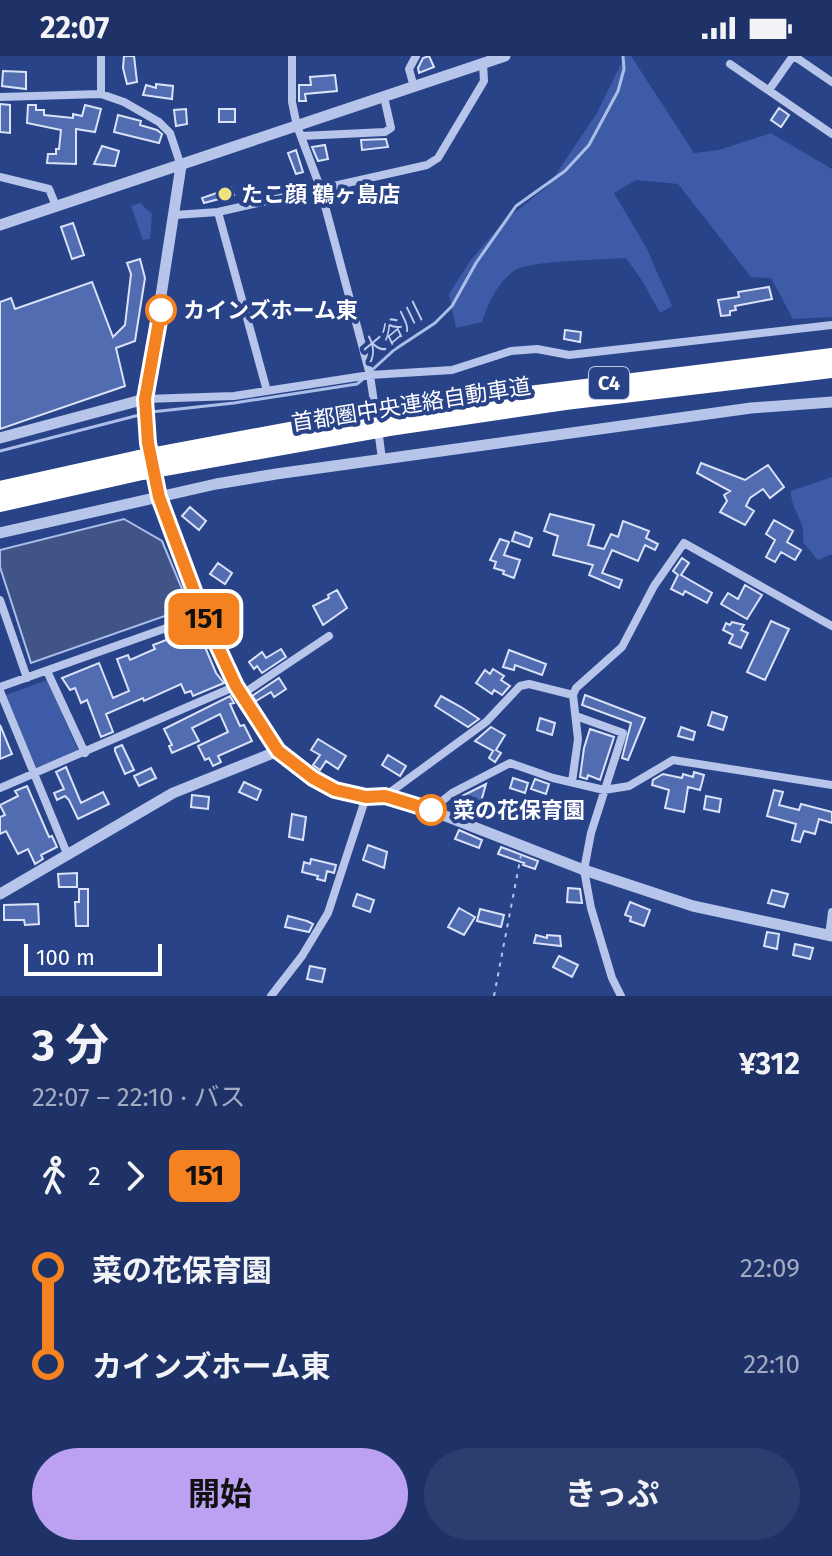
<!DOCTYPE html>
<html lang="ja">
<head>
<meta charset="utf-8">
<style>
  :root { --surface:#1f3267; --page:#2c3e70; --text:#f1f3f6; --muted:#a1aac0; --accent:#bca0f2 }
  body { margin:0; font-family:"Fira Sans","Noto Sans JP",sans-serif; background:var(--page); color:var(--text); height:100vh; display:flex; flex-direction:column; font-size:30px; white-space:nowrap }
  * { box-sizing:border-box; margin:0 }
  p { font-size:26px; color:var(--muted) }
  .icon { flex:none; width:44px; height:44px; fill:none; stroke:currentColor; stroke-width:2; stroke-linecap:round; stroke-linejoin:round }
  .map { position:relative; height:940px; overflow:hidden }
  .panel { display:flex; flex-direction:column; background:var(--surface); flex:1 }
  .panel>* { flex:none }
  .badge { padding:0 16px; border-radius:12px; font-size:28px; line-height:52px }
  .scale { position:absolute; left:24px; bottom:20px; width:138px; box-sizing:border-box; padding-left:8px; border:4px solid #fff; border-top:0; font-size:22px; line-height:28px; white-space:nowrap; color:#fff; -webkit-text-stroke:6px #294389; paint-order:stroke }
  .map>.badge { position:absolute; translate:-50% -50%; box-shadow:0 0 0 4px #fff }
  .legs { display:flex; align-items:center; gap:12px; height:88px; padding:0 32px; font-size:26px }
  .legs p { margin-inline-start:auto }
  .summary { display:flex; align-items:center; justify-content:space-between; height:136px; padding:0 32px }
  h1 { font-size:44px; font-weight:700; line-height:60px }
  .button { display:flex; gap:16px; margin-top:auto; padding:16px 32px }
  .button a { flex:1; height:92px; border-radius:48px; background:var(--accent); color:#111; font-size:32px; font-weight:700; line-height:92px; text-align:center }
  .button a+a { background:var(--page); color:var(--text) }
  ul { padding:0 32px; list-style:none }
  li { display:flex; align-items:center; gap:28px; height:96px; font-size:30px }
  li i { display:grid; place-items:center; width:12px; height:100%; margin:0 10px; background:currentColor }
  li i::after { content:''; width:20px; height:20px; margin:-10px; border:6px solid; border-radius:50%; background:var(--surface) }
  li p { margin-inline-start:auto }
  li:first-child i { background:linear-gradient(#0000 50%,currentColor 0) }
  li:last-child i { background:linear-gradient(currentColor 50%,#0000 0) }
  .status { display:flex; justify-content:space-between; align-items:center; height:56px; padding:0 40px; background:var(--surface); direction:ltr }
  .status svg { height:22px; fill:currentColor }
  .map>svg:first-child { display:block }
</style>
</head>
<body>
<div class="status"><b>22:07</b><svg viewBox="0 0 49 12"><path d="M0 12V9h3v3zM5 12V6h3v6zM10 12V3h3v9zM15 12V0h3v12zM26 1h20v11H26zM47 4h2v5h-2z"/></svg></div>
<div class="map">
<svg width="832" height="940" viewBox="0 0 832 940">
  <rect width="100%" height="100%" fill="#294389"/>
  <path fill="#3d5ba6" d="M625,0h6l63,97 25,-3 52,-17 61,36v148l-39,2 -22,-41 -20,-1 -73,-93 -42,-4 -22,13 32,54 26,59 -12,7 -19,-34 -15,-21c-23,2 -93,2 -111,12 -15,9 -28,35 -33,52l-26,6 -7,-34 21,-33 36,-42 42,-33 49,-73z
    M140,147l12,11 -2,25 -7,1 -12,-34z
    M832,421v77l-14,6 -15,-18c3,-24 -12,-29 -12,-51z
    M47,624l31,70 -42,18 -30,-73z"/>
  <path fill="#415487" stroke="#abbde9" stroke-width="2" d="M124,463l38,22 25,60 -5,9 -151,53 -31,-96v-17z"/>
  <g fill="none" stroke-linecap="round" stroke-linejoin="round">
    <path stroke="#abbde9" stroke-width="3" d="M371,315l23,-21 41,-27 17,-17 24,-43 40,-57 49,-35 24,-26 29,-54 6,-22 -1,-13
      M151,356l83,-9 123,-19 6,-5
      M0,395l143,-37"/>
  </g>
  <path fill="#516cb1" stroke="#dae2f7" stroke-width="2" d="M124,0h10l3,26 -10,2 -4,-16z
    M429,0l5,11 -15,6 -1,-5 5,-10z
    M3,15l23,1v17l-24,-3z
    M335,19l2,16 -32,3 1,7h-7v-16h12l-1,-8z
    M156,28l17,2 -1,13 -29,-4 3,-10 10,3z
    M0,48l10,1v28l-10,-1z
    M28,49h8v5h8v5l29,3v-4l9,2 3,-11 16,4 -6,23 -19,-3v35l-29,-1 1,-9h8v-5h3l2,-19 -34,-7z
    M779,52l10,7 -8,12 -10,-7z
    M186,53l1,15 -11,2 -2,-16z
    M219,53h16v13h-16z
    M118,59l23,6 -1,4 17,5 5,4 -3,9 -45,-11z
    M386,83l2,8 -26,3 -1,-10z
    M325,89l3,14 -10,2 -6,-14z
    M102,90l17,5 -4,15 -21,-2z
    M296,94l7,22 -7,2 -8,-21z
    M231,132l3,7 -30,8 -2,-5z
    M73,167l11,32 -12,4 -11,-32z
    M140,203l5,19 -10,63 -19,7 9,38 -125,43v-127l11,-4 4,11 77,-27 21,55 12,-12 6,-51 -4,-11z
    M769,231l3,12 -37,7 1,4 -6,1v4l-9,1 -3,-16 21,-3 -1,-5z
    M565,274l16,2 -1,10 -16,-3z
    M701,407l44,17 23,-15 16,22 -14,11 -7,-9 -13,9 -4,8 8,5 -9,14 -25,-13 7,-11 -3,-6 6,-4 -33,-18z
    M190,451l16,14 -7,9 -17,-14z
    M550,458l44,11 -6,20 16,4 7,-15 7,3 5,-16 26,10 -3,7 12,6 -3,6 -10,-5 -7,16 -26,-11 -10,23 20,7 -3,8 -30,-13 4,-10 -40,-10 5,-19 -14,-5z
    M774,464l19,11 -6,11 14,8 -6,10 -14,-8 -6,10 -9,-5 9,-17 -9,-6z
    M515,476l17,6 -3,9 -17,-6z
    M500,483l9,3 -5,13 16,5 -6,18 -11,-4 1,-3 -10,-3 2,-6 -6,-2z
    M682,502l7,5 -8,12 31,18 -5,10 -22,-12 -2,4 -12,-6 7,-14 -5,-4z
    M218,507l14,10 -7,11 -15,-10z
    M745,529l17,10 -15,24 -26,-15 7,-11 10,6z
    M337,534l10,18 -24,17 -10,-19 16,-8 -1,-3z
    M771,565l18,8 -24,51 -18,-8z
    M732,566l12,3 -3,5 7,3 -7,15 -12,-5 4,-8 -10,-5 3,-7 4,2z
    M197,572l19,45 8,10 -31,13 -2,-5 -6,2 -4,-9 -37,17 -1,-3 -37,16 7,18 -12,5 -14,-37 -6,3 -6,-15 -5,2 -8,-12 37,-15 14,35 16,-7 -12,-32 11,-4 2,5 25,-11 -2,-4z
    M281,593l5,8 -24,16 -5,-7 -3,3 -5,-7 13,-10 4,6z
    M509,594l37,14 -4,11 -27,-10 -1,5 -11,-3z
    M493,613l11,7 -3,4 9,6 -8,9 -8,-5 -2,4 -16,-11 9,-13 5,4z
    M279,622l7,11 -12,8 -3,-5 -15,9 -4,-5z
    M585,639l60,23 -17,42 -6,-2 9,-35 -49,-18z
    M230,640l4,7 -4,1 4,9 6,13 4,-1 8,16 -34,15 3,6 -8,4 -4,-8 -4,2 -7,-14 30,-14 -8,-18 -28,14 7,13 -27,12 -3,-7 3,-1 -8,-16z
    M441,640l20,11 18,12 -11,8 -33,-21z
    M712,656l15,5 -4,13 -15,-5z
    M540,662l15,5 -3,12 -15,-5z
    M0,669l12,29 -12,5z
    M491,671l14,8 -9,15 5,3 -6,9 -6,-4 4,-7 -18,-10z
    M681,671l14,5 -2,8 -15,-4z
    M590,673l24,8 -14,43 -12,-5 -1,4 -7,-2 4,-29z
    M318,683l28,17 -8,13 -12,-8 -6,9 -7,-5 7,-10 -9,-5z
    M122,689l12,25 -9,4 -10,-23v-3z
    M388,699l18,11 -6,10 -18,-11z
    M66,711l15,36 22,-11 6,12 -31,15 -9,-19 -4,-4 -8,4 -3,-7 10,-4 -8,-17z
    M151,712l5,10 -17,8 -5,-10z
    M694,716l10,3 -4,15 -12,-3 -4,25 -19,-4 4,-18 -17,-5 1,-5 10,-6 19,4 1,-4 10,3z
    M513,722l15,5 -3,10 -15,-5z
    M535,723l14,5 -3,10 -15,-5z
    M244,726l17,8 -4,10 -18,-8z
    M486,728l-9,32 -13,-5 2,-6 -9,-5 1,-2z
    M27,730l22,51 3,-1 5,11 -16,8 2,4 -8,5 -7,-15 -10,5 -12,-23 -6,3v-17l5,-2 -5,-10 18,-9 -3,-5z
    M774,734l9,2 -4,13 20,5 2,-6 31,8v11l-13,-4 -4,15 -11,-3 -4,11 -8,-2 4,-16 -29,-8z
    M192,739l17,2 -1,12 -17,-2z
    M706,740l15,3 -2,13 -15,-3z
    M292,758l14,3 -3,23 -14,-3z
    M459,774l23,10 -3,8 -24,-9z
    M368,789l19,7 -3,16 -21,-8z
    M501,791l37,14 -3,8 -12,-4 1,-2 -26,-9z
    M311,803l25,6 -2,8 -7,-2 -2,10 -8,-2 1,-3 -16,-4 2,-10 6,2z
    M77,817v14h-18l-1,-13z
    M568,832l12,1 2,14 -15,-1z
    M79,833h9v37h-12l-1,-24h4z
    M772,834l16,4 -4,13 -16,-4z
    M357,838l17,6 -4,12 -17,-6z
    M630,846l20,8 -6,16 -14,-5 1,-4 -6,-2z
    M38,848l1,20 -14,1 -1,-5h-20v-15z
    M459,852l16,9 -11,18 -16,-8z
    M480,853l24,6 -3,12 -24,-6z
    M288,860l19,5 6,3 -4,8 -24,-5z
    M767,876l12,2 -2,15 -13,-3z
    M536,879l11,3v-3l13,1 1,10 -27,-3z
    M795,888l18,4 -3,11 -17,-4z
    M559,900l19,9 -6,12 -19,-10z
    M310,910l15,3 -3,13 -15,-3z"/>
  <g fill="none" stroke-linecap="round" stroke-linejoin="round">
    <path stroke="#b6c5e9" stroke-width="2" stroke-dasharray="4 6" stroke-linecap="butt" d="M494,940l27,-141"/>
    <path stroke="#b6c5e9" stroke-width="8" d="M292,0v46l5,24 23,61 50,188 6,41
      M794,0l38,26
      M730,8l102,70
      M414,31l-5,-18 7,-13
      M769,34l24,-34
      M101,38v-38
      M0,41l101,-3 23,8 35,20 11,11 11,33
      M301,80l84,-4 6,-4 -7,-31
      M0,121l49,12 7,17
      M218,156l49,179
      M175,159l43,-3 209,-47 11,-7 46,-77 -1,-18
      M145,343l89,-3 136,-21 82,-5 59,-19 26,-2 32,6 263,-30
      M378,373l4,30
      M0,544l27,78
      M47,615l38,82
      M0,631l203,-72
      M0,635l68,165
      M241,639l88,-59
      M576,660l47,17 -32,100 -7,37 7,38 21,70 9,18
      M572,726l6,-43 -5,-44 3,-7 46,-41 32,-61 30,-43 148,83
      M0,732l236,-102
      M385,740l101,-74 34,-36 9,-2 44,11
      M431,754l21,-17 58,-30 43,15 51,12 25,-4 44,-26 159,25
      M829,880l3,-24
      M271,940l31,-40 26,-43 38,-116"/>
    <path stroke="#b6c5e9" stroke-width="11" d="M181,110l-36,233 3,44 14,68 41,104 33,71 42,65 57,39 72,11 177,69 109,36 139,30
      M0,169l505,-169
      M0,382l145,-39
      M0,477l216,-49 60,-10 475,-66 81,-6
      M0,838l173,-101 105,-42"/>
    <path stroke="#fff" stroke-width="16" d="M386,356l446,-56
      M389,372l176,-26 267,-32
      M0,433l139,-31
      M0,448l142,-32"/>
    <path stroke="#fff" stroke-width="16" d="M139,402l247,-46
      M142,416l247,-44"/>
  </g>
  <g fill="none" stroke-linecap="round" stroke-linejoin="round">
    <defs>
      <path id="line-1" d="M161,254l-16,89 3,44 11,54 44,118 33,71 42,65 35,27 22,12 31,7 19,-1 46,14"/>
    </defs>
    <use href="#line-1" stroke="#fff" stroke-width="18"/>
    <use href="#line-1" stroke="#f58220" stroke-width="12"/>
  </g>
  <circle fill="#f0e27d" stroke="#294389" stroke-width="3" cx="225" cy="138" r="8"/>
  <g fill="#fff" stroke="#f58220" stroke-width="4">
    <circle cx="161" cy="254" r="14"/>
    <circle cx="431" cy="754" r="14"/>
  </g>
  <g text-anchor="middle" stroke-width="8" stroke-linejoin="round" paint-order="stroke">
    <rect fill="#294389" stroke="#bfc7dc" stroke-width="2" x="589" y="311" width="40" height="32" rx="6"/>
    <g font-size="20" font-weight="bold" fill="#fff">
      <text x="609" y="334">C4</text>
    </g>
    <g font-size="22" font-weight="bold" fill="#fff" stroke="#294389" text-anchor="start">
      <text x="241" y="146">たこ顔 鶴ヶ島店</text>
    </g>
    <g font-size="22" font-weight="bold" fill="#fff" stroke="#294389" text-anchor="start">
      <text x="183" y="262">カインズホーム東</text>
      <text x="453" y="762">菜の花保育園</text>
    </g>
    <g font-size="22" fill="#fff" stroke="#294389">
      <text transform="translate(411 348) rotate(-9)" y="8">首都圏中央連絡自動車道</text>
    </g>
    <g font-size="24" font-style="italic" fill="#c2cff0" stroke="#294389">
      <text transform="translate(391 277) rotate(-40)" y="8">大谷川</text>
    </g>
  </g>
</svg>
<div class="scale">100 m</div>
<b class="badge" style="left:204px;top:563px;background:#f58220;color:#111">151</b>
</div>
<section class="panel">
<div class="summary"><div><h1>3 分</h1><p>22:07 – 22:10 · バス</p></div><b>¥312</b></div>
<div class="legs"><svg class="icon" aria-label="walk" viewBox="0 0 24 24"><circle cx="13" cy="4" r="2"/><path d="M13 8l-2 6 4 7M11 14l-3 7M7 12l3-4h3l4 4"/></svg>2<svg class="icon" aria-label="forward" viewBox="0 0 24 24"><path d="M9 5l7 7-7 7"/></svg><b class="badge" style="background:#f58220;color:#111">151</b></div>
<ul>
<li><i style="color:#f58220"></i><b>菜の花保育園</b><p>22:09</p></li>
<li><i style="color:#f58220"></i><b>カインズホーム東</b><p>22:10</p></li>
</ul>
<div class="button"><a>開始</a><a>きっぷ</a></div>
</section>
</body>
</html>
